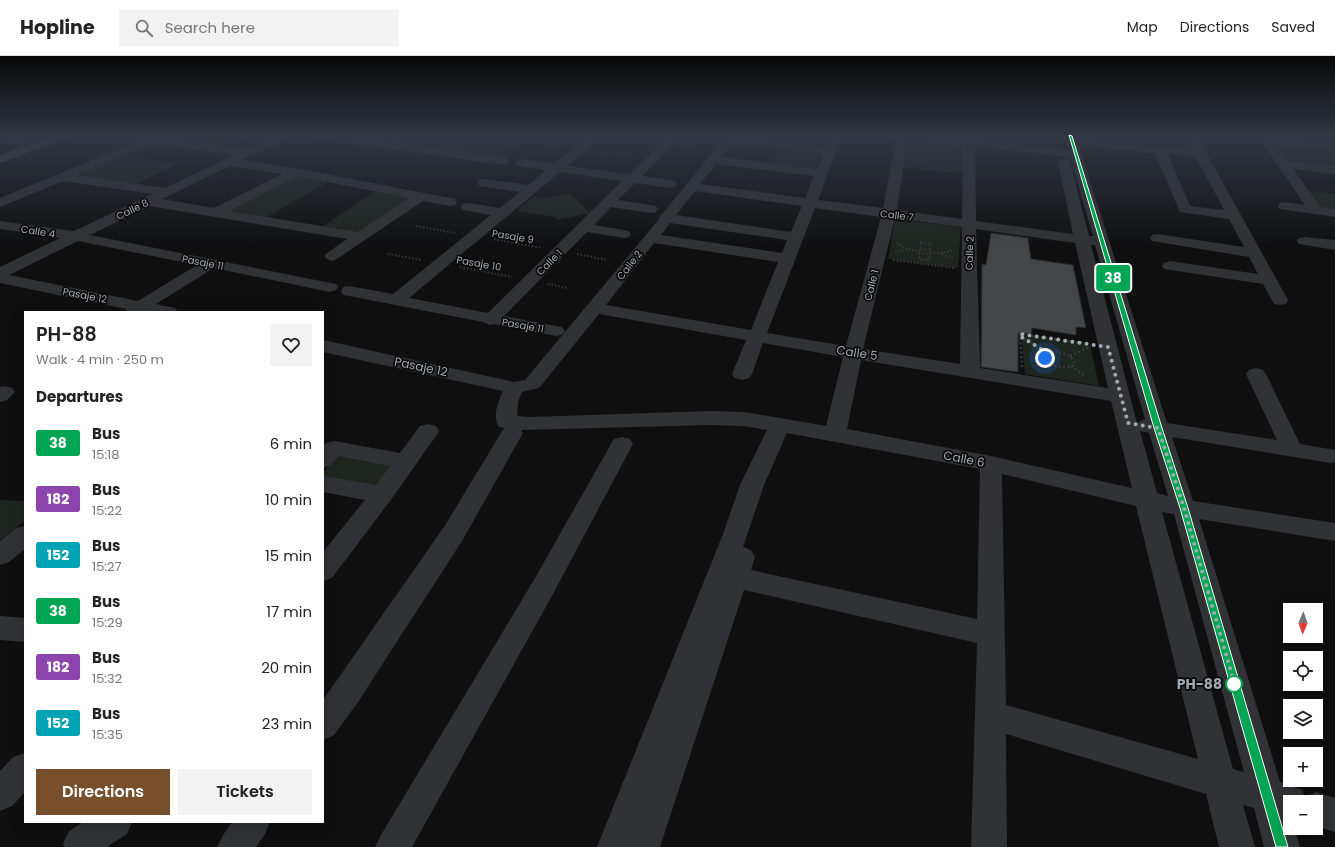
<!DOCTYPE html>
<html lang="en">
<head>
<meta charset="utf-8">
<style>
  :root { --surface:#fff; --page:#f2f2f2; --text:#222; --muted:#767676; --line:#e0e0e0; --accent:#774f2c }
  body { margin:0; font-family:Poppins,sans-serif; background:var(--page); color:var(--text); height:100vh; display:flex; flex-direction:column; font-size:15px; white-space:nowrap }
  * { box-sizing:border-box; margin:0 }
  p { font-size:13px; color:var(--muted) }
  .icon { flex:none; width:22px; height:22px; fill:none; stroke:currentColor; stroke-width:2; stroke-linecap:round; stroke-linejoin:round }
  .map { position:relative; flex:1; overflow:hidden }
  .details { position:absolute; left:24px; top:255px; width:300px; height:512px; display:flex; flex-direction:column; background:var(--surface); border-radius:0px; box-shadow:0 4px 16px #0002 }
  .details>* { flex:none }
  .badge { padding:0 8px; border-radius:3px; font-size:14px; line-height:26px }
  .needle { width:26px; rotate:182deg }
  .controls { position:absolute; left:1283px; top:547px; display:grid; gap:8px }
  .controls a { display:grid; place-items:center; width:40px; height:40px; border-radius:0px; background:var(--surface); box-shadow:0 4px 16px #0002; font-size:20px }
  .you { position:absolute; width:20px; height:20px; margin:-10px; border:3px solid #fff; border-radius:50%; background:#1a73e8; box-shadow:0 0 0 6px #1a73e833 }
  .map>.badge { position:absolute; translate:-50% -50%; box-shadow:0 0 0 2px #fff }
  h2 { padding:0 12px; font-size:15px; line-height:36px }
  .round { display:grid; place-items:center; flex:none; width:42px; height:42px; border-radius:0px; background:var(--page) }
  .overview { display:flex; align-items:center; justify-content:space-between; height:68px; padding:0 12px }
  h1 { font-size:19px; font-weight:600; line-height:30px }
  .primary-button { display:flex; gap:8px; margin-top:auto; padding:8px 12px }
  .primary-button a { flex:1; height:46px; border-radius:0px; background:var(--accent); color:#fff; font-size:16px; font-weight:600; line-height:46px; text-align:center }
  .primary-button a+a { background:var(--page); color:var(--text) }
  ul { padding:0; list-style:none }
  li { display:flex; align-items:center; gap:12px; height:56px; padding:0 12px }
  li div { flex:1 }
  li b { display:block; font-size:15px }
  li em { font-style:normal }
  li .badge { min-width:44px; font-weight:700; text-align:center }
  header { display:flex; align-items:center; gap:24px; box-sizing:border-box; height:56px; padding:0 20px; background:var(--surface); border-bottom:1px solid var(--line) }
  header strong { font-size:19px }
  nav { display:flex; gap:22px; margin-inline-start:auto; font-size:14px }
  .search { width:280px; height:36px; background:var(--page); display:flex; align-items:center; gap:10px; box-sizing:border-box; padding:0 14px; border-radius:0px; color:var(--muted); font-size:15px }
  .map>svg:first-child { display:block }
</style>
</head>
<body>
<header>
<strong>Hopline</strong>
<div class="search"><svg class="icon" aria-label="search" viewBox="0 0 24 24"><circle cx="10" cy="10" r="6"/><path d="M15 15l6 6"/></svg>Search here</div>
<nav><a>Map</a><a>Directions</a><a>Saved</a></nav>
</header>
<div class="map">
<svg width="1335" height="791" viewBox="0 0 1335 791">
  <rect width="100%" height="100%" fill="#0f0f10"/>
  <path fill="#1b1c1d" d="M358,80h171l-32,21 -143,-19z"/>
  <path fill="#1e241e" d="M213,80h37l-24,11 -29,-4z
    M909,83l55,5 -2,29 -58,-6z
    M1275,87l60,7v19l-46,-6z
    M780,91l42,4 -8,19 -44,-5z
    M119,99l59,9 -43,20 -64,-9z
    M297,118l33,7 -63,36 -37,-6z
    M377,134l34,7 -52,37 -37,-7z
    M1310,135l25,3v17l-12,-1z
    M570,137l20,20 -33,7 -2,-3 -39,-6 19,-16 4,4z
    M895,163l66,8 -3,41 -70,-9z
    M1021,279l69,10 9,41 -74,-12z
    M338,396l60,12 -18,25 -57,-12v-4z
    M0,444l25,1v20l-25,19z"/>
  <path fill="#434648" stroke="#292a2c" d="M991,177l37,5 3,21 42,6 13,63 -10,-1v8l-44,-7 -1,6 -13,-1v39l-37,-5 1,-103 4,1z"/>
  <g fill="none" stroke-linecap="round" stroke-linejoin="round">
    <path stroke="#37393c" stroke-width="1.5" stroke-dasharray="1 1.5" stroke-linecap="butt" d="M611,80l41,5
      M544,88l18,3
      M684,89l10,1
      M597,96l38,5
      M913,96l15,6
      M944,104l11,-2
      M668,106l15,2
      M943,108l1,-4 -16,-2 -1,4 27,6
      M912,109l15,-3
      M911,112l23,2 1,-6
      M934,114l20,2"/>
    <path stroke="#37393c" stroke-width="2" stroke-dasharray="1.5 2" stroke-linecap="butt" d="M416,170l39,7
      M494,183l48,9
      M921,186l10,2 -1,6 -10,-1z
      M897,187l10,6
      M895,196l12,-3 13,2
      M930,196l12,1 12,-3
      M919,197l11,1 -1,6 -10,-1z
      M388,198l34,6
      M577,198l30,6
      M942,198l12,5
      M893,204l61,8
      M460,211l52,10
      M548,228l19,4"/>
    <path stroke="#37393c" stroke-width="2.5" stroke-dasharray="2 2.5" stroke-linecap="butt" d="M1020,280l28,17
      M1059,296l11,4 5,7 -1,2c-11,4 -21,2 -29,-7l3,-5z
      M1070,300l20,-9
      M1071,310l13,9
      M1022,311l-2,-33 69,10"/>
    <path fill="#313235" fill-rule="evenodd" d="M0,80l25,5 2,2 -2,2 -4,1 -21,-4z
      M150,80h16l-2,2 82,11 30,-13h15l-2,2 -48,22 54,8 160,31 2,3 -2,3 -5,1 -27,-5 -86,58 -5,2 -5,-2 -3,-3 3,-3 20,-14 -197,-33 -60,29 246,49 2,3 -2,3 -6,2 -116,-24 -58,36 19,4 3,4h-51l-1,-3 -126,-26v-16l60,-29 -60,-9v-8l74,10 78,-37 -89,-13 -63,26v-9zM151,88l83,11 -69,33 -88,-13zM230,110l52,8 -68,34 -52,-9zM297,120l112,22 -51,34 -128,-21zM78,185l119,24 -59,36 -129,-26z
      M313,80h31l160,21 4,1 2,3 -2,3 -4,1 -185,-26 -4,-1z
      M589,80h13l-35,30 62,8 40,-38h12l-39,40 28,4 5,1 1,3 -1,3 -5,1 -35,-5 -17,17 38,6 2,3 -2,3 -5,1 -40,-6 -17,18 35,6 2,3 -2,3 -5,1 -37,-6 -83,84 58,11 3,4 -3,4 -6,1 -62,-12 -4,1 -7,-3 -134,-26 -6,-1 -2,-4 2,-4 6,-1 44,8 98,-79 -28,-5 -2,-3 2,-3 5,-1 32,5 20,-16 -41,-6 -1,-3 1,-3 5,-1 44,6 18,-15 -29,-4 -2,-3 2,-3 4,-1 33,5zM560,116l62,9 -134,132 -79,-15z
      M726,80h12l-1,1 89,10 4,-11h12l-24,64 65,8 13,-68 -6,-2 -2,-2h40l35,3v-3h12v4l93,10 -4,-14h12l1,3 115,11 -7,-14h12l91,164 -2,4 -6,1 -6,-1 -11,-20 -99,-15 -2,-3 2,-3 6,-2 88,13 -9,-17 -97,-16 -2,-3 2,-3 5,-1 87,13 -15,-28 -49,-7 -25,-59 -76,-7 88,277 110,17 -31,-66 3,-4 7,-2 7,2 3,4 34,70 35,6v12l-4,1 -159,-26 21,64 142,22v18l-136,-22 81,263 22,8 3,7 11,-5 19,6v34l-19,-6v-24h-26v26h4l6,19h-36l-10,-39 -11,-3 12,42h-36l-13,-53 -200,-60 1,113h-36l6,-204 -233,-53 -84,257h-63l126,-313 17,-49 27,-55 -23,-4 -34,-1 -189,5 2,3 -61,108 -104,161 -24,33 -11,5v-40l121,-173 60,-99 -5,-1c-7,-10 -1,-25 4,-36l-180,-39v-12l191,42 11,-2 134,-161 1,-4 2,-1zM907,85l56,5 -1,73 -65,-9zM732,88l91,10 -6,15 -96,-12zM975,91l95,10 23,79h-4l-19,-74 -2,-3h-8l-2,3 15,72 -97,-13zM1168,98l28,3 28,53 -34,-4zM716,108l98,12 -9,22 -105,-14zM695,135l107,15 -11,26 -115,-17zM815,152l66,9 -35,129 -79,-13zM895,162l67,9 -2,137 -97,-15zM670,167l117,17 -5,13 -121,-18zM976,173l99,14 33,145 -128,-20zM654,187l124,19 -27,68 -145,-25zM1091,189h4l50,174 -8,4zM599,258l147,26 -14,34 3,4 7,2 7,-2 3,-4 11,-31 80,14 -17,69 -82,-14 -34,-1 -180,6 -13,-1 1,-14 4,-10 17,-4zM861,304l250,41 21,87 -141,-32 -144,-27zM1140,375l9,2 19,63 -11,-3zM787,377l193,36 -3,150 -226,-49 4,-13 -4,-7 -8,-3 21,-62zM1002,418l134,32 62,253 -192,-54zM1162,456l12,2 70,258 -11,-3z
      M1258,80h12l1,2 64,5v8l-59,-6 11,16 48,5v8l-42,-5 28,38 14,2v8l-55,-8 -2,-3 2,-3 5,-1 20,3z
      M1304,181l31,3v10l-36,-6 -2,-3 2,-3z
      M5,330l7,2 3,4 -8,8 -7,2v-15z
      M428,368l8,2 3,5 -3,5 -46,65 -58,77 -9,3v-29l42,-52 -42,-8v-16l53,9 14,-19 -51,-10 -8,9 -8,3v-22l3,-3 8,-2 66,12 20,-27z
      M622,381l8,2 3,5 -80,150 -141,253h-37l6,-12 154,-257 76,-134 3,-5z
      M25,470v23l-16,13 -9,3v-24l16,-13z
      M0,560l25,2v24l-25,-2z
      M25,697v39l-13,14 -12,5v-40l13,-14z
      M83,766h49l-5,12 -20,13h-42l-2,-4 6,-12z
      M232,766h38l-5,12 -9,13h-39l6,-12z"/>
    <path fill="#4d5054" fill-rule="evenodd" d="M52,80h16l-2,2 -66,25v-8z"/>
  </g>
  <linearGradient id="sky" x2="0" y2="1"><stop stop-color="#080809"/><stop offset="0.42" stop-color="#313742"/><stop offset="1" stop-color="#313742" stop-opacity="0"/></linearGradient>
  <rect width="1335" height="191" fill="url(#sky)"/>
  <path fill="#00a651" stroke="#fff" d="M1069,79l3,1 90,292 26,80 100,339h-12l-96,-339 -26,-80z"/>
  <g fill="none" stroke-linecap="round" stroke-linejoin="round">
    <path stroke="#a1a9b0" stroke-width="4" stroke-dasharray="0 7.2" d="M1045,302l1,-3 2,-2 -28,-17v-2l88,13 20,76 30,5 26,80 52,181 -2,-5"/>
  </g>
  <circle fill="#fff" stroke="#00a651" stroke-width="2" cx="1234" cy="628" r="8"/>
  <g text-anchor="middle" stroke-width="3.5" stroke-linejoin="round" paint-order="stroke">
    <g font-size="10" fill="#a1a9b0" stroke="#0a0a0b">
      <text transform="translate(132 153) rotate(-26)" y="4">Calle 8</text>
      <text transform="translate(897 159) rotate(7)" y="4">Calle 7</text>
      <text transform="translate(38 175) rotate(9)" y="4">Calle 4</text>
      <text transform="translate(513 180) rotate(9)" y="4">Pasaje 9</text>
      <text transform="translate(969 197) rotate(-88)" y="4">Calle 2</text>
      <text transform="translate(203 206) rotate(11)" y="4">Pasaje 11</text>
      <text transform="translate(549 206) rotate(-45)" y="4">Calle 1</text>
      <text transform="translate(479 207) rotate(10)" y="4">Pasaje 10</text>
      <text transform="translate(629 209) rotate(-52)" y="4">Calle 2</text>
      <text transform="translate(871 229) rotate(-76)" y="4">Calle 1</text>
      <text transform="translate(85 239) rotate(11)" y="4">Pasaje 12</text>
      <text transform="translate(523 269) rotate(10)" y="4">Pasaje 11</text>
    </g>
    <g font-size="12" fill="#a1a9b0" stroke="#0a0a0b">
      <text transform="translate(857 297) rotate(9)" y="4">Calle 5</text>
      <text transform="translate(421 311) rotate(12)" y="4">Pasaje 12</text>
      <text transform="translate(964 403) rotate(11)" y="4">Calle 6</text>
    </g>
    <g font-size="14" font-weight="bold" fill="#a1a9b0" stroke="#0a0a0b" text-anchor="end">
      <text x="1222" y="633">PH-88</text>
    </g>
  </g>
</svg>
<div class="controls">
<a><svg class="needle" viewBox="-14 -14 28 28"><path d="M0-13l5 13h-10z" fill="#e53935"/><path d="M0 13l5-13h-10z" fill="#767676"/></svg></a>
<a><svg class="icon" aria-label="locate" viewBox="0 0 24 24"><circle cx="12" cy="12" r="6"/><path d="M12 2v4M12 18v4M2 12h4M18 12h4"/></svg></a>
<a><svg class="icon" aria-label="layers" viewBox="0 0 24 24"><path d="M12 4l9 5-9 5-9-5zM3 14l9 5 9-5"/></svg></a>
<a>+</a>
<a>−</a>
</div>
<div class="you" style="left:1045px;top:302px"></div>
<b class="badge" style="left:1113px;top:222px;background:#00a651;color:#fff">38</b>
<section class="details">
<div class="overview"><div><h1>PH-88</h1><p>Walk · 4 min · 250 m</p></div><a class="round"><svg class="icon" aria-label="heart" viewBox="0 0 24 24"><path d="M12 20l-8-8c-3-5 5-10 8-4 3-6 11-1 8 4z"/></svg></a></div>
<h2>Departures</h2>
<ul>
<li><span class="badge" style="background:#00a651;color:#fff">38</span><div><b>Bus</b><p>15:18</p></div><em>6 min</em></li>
<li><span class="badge" style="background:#8e44ad;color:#fff">182</span><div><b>Bus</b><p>15:22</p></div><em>10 min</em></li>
<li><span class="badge" style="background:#00a3b4;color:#fff">152</span><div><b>Bus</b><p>15:27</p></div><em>15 min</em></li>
<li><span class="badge" style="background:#00a651;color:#fff">38</span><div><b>Bus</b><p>15:29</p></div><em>17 min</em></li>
<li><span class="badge" style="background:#8e44ad;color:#fff">182</span><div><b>Bus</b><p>15:32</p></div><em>20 min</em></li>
<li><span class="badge" style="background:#00a3b4;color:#fff">152</span><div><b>Bus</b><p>15:35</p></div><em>23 min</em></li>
</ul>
<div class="primary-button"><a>Directions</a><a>Tickets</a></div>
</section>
</div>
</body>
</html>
